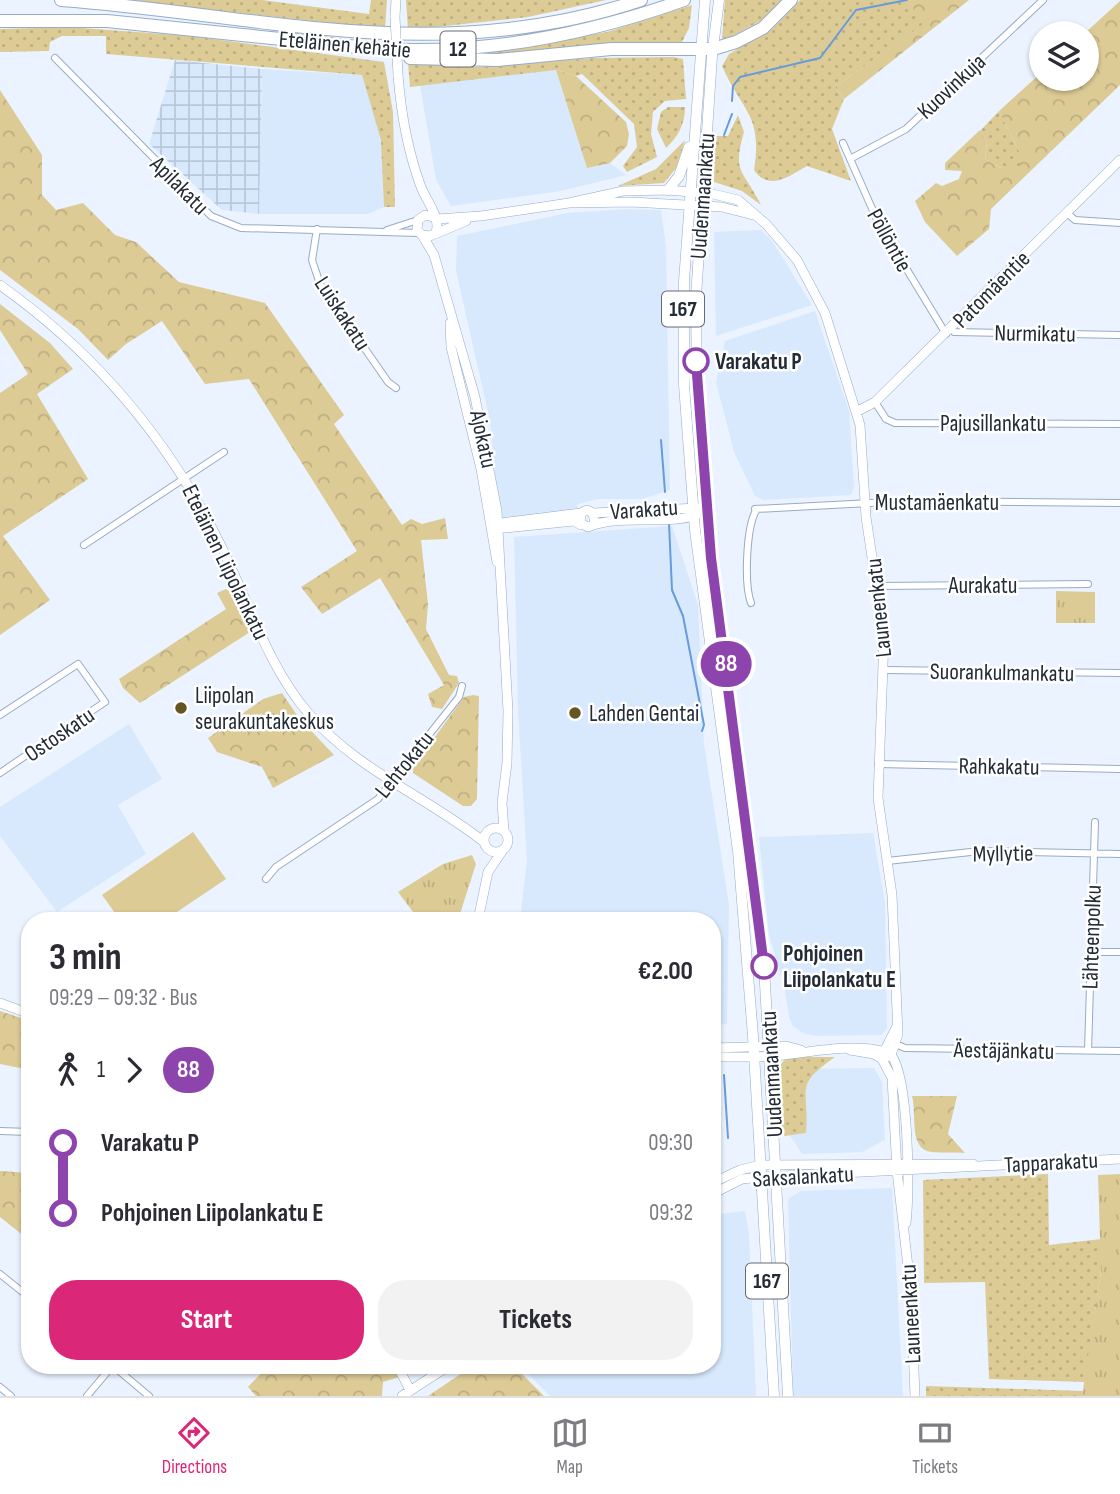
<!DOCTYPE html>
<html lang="en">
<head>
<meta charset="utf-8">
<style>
  :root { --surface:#fff; --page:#f2f2f3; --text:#2b2b33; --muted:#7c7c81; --line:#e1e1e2; --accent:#db2777 }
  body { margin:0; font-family:"Sofia Sans Condensed",sans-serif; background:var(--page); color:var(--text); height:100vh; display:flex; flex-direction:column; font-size:26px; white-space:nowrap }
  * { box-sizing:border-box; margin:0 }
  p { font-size:23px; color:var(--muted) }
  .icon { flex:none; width:38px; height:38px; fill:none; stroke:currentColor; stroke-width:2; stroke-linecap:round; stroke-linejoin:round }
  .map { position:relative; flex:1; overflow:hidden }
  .sheet { position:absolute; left:21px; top:912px; width:700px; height:462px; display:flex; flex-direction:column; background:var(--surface); border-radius:28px; box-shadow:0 2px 5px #0004 }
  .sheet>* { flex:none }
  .badge { padding:0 14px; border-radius:23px; font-size:24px; line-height:46px }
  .tools { position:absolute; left:1029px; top:21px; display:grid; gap:14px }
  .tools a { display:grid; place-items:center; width:70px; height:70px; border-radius:50%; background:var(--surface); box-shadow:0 2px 5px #0004; font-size:35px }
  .map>.badge { position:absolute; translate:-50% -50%; box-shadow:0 0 0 4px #fff }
  .legs { display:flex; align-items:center; gap:10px; height:77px; padding:0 28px; font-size:23px }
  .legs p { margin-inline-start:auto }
  .head { display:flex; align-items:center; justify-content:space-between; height:119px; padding:0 28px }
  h1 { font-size:38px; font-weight:700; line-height:52px }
  .action { display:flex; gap:14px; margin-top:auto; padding:14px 28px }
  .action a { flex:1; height:80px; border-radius:28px; background:var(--accent); color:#fff; font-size:28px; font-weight:700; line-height:80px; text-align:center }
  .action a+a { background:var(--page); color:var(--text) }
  ul { padding:0 28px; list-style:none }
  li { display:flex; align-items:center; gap:24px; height:70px; font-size:26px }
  li i { display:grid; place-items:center; width:10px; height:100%; margin:0 9px; background:currentColor }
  li i::after { content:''; width:18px; height:18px; margin:-9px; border:5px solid; border-radius:50%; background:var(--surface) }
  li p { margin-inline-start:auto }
  li:first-child i { background:linear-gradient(#0000 50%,currentColor 0) }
  li:last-child i { background:linear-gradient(currentColor 50%,#0000 0) }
  .menu { display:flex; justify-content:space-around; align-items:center; height:98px; border-top:2px solid var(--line); background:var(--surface); font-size:19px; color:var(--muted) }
  .menu a { display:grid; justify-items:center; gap:4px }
  .menu .selected { color:var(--accent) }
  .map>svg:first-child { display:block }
</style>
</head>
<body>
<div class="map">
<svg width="1120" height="1396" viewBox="0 0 1120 1396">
  <defs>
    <pattern id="industrial-grid" width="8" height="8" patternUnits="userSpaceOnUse" patternTransform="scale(1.75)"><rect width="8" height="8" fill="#d8e9fd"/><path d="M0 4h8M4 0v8" fill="none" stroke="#b9c8d9"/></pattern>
    <pattern id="grass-dots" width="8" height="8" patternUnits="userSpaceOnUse" patternTransform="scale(1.75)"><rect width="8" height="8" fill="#ddcb96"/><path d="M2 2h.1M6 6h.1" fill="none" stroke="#bdae82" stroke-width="1.8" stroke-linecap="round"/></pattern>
    <pattern id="forest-crowns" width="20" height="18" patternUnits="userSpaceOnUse" patternTransform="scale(1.75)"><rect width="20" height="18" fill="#ddcb96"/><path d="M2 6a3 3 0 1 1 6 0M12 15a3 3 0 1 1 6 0" fill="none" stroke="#bdae82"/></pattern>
    <pattern id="park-tufts" width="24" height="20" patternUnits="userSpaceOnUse" patternTransform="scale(1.75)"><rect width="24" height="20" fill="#ddcb96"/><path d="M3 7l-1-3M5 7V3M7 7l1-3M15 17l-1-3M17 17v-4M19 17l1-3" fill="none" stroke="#bdae82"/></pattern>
  </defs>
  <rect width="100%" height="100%" fill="#eaf3ff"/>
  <path fill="#d8e9fd" d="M262,69l100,6 20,65 2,67 -16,7h-109z
    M556,70l31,98 23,-5 16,12 -65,16 -110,15 -15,-26 -16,-95z
    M626,209l35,1 5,37 4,243 -28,9h-44l-20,5 -1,8 -78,7 -9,-98 -34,-150 1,-35 111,-23z
    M761,230l11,11 40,64 -96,31 -2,-104z
    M815,311l34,100 5,76 -3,8 -88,5 -8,-4 -21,-44 -18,-70 9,-41z
    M672,526l26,79 6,139 25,161 -2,119 -15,1v-105h-192l7,-59 -9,-150 -4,-174z
    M129,724l33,55 -44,26 28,49 -89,58 -57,-76v-29z
    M873,833l12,70 2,126 -6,6 -66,1 -12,-3 -10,-7 -4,-9 -5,-32 -15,-50 -10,-98z
    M874,1068l8,14 3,58 -23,12 -60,2 -15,-23 5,-62z
    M892,1188l11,208h-110l-5,-197 13,-8z
    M745,1211l4,23 7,162h-206l-31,-31h193v-150z"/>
  <path fill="url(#industrial-grid)" d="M175,60l87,9 -3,145 -37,-4 -73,-66z"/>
  <path fill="url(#grass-dots)" d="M124,0h138l107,14 2,-14h16l-2,29z
    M406,0h200l-78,17 -120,13z
    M725,0h59l-20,19 -39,21 -3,-2z
    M800,0h108l16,24 -89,63 9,12 -12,30 19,52 -44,-15c-18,10 -38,26 -53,4 9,-56 -12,-58 -32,-104l7,-12 42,-24z
    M692,5l-3,23 -8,16 -207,11 133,-23z
    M68,27l123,9 193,26 9,50 2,95h-11l-3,-67 -19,-65 -256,-21v-18h-44l-12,6 -1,9 -49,1v-23z
    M673,57l10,2 3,40 -21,2 -12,11 -2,22 6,23 -30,15 -4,-6 14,-19 -3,-23 -52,-50 -6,2 -20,-6 -146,17 -2,-24 72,4 114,-9z
    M668,107h17c0,17 -7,30 -19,41l-9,-19 4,-17z
    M999,111l21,42v15h-19l-16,-9 2,-17 -7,-11z
    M738,115l6,17c-12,42 -1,37 17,73l-19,-14 -28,-9 1,-46h13z
    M685,140l-8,27 -13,16 -46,3 38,-17z
    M787,1057h48c-43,30 -25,31 -29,76l-21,3 -5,-4 -4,-62z
    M1048,1174l1,71 52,-6v32l-16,111 -96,-3 -4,-97 -61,1 -1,-103z
    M926,1386l157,5 -1,5h-156z"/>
  <path fill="url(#forest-crowns)" d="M908,0h61l-125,99 -9,-12 88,-63z
    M1120,1v84l-129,124 -2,20 -32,27 -32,-34 -10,-21 21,-18 6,3 17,-7 3,-8 -17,-1v-7l35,-33 7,12 -2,17 16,9h19v-15l-21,-42 42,-38v6h46l-2,-46z
    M556,70l20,6 50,46 3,12 -2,12 -17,17 -23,5z
    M0,90l42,65v40l14,15 27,-7 32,32 21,7 43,40 86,21 79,112 -10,9 68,101 9,-6 11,5 23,-6 3,21 -27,1 7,64 -2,25 23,46 8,1 2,7 -17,26 -10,-2 -4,-13 16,-9 -64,-107 -58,36 -21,-27 56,-36 -108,-172 -44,5 -43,-63 -36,23 -18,16 -30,-31 -78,-59z
    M0,304l50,39 23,26 -36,25 51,85 -85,57 47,64 -50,35v-242l28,-19 -28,-44z
    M226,589l7,5 17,38 -110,71 -17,-15 -4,-9 107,-70 -9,-16z
    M282,693l17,25 35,37 -61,33 -11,-21 -45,-15 -9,-14 55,-39z
    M473,695l6,1 -2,103 -6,7h-8l-50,-33v-6l51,-70z
    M0,1011l30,10v49l-30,-6z
    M912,1096h45l-9,38 17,19c-11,-1 -22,0 -33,-1 -24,-2 -15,-38 -20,-56z
    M0,1171l30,2v68l-30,-24z
    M269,1365h125l5,12 -16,5 -1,14h-126l-8,-9z
    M474,1365h39l31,31h-116z"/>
  <path fill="url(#park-tufts)" d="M1056,591l39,1v31h-39z
    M472,855l4,9 -18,56h-39l-21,-28 45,-28z
    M1120,1174v222h-38l19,-125 -3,-96z"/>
  <path fill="#ddcb96" d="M193,832l33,47 -61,41h-45l-18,-25z"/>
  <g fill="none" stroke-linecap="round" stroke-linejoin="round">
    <path stroke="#669bdc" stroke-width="2" d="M732,101l1,-15 7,-9 80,-19 36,-48 51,-10
      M724,135l8,-21
      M661,440l4,52
      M669,523l3,67 11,26 21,109 -2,6
      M724,1075l4,63"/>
    <defs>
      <path id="street" d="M55,58l156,158 30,12 178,5
        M843,143l35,79 68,112
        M850,159l56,-30 137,-129
        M1067,213l8,7 45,3
        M317,229l-5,31 8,24 68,98 8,6
        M387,230l31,-10
        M951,328l3,4 166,3
        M875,402l11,17 9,4 225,1
        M755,509l153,-8 212,2
        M84,545l140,-93
        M877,586l211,-2
        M751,603c-7,-19 -5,-78 6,-94
        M885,670l235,3
        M0,715l78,-51 27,38 -105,71
        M878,764l242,5
        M887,861l93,-10 140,3
        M266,879l10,-12 102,-68 81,-102 3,-11
        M1091,952h29
        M893,1043l12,5 215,3
        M1088,1051l7,-229
        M0,1131l30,1
        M0,1274l30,24
        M112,1365l37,31
        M0,1387l11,9
        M87,1396l26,-31"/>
      <path id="secondary" d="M395,17l1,-17
        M398,75c3,38 10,77 23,112 5,13 20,31 15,45
        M569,203l54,-12 45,-1 45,4 25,6 28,24 31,36 28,53 35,112 6,92 18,121 -6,160 14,97 6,139 -7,21 -9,4
        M433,217l-8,-2 -7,5 -1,10 5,5 8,1 36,-15
        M436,219l45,-3 88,-13 62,-1 91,5 35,9
        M422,235l12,20 41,142 22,114 11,200 -1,52 -5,40 2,28
        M0,285c97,69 171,157 223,265 26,54 46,118 86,164 49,57 117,82 175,128
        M450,323l1,24 30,122 16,93
        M856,412l19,-10 245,-242
        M593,513l105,-5
        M493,524l88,-11
        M595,524l-2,-11 -6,-3 -6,3 -1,10 8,4c37,-15 83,2 118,-16
        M495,529l79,-8 7,4
        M484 840a12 12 0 1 1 24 0a12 12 0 1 1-24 0Z
        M478,920l10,-48 15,-22
        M0,1003l30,11
        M712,1048l74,-2 15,4
        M850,1050l24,4 8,5 10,19 5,93 14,122 4,103
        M883,1054l14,-28
        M712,1057c24,0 48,1 72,-2 28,-3 82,-14 107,0 18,22 19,137 15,168
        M712,1183l28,-13 21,-5 212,-1
        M712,1194l30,-15 20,-2 358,-18
        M397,1365l13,25
        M402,1396l48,-31"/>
      <path id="primary" d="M705,0l-21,281v104l11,145 43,321 15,185 21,360
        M719,0l-7,56 -16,241 1,98 14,163 53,408 24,430
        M668,190l11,-14 10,-29"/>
      <path id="highway" d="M61,0c205,15 375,68 580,0
        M0,21h107l271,28c104,6 208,-14 306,-49
        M410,58l88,2 113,-11h102l23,-7 27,-14 28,-28"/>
    </defs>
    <use href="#street" stroke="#96acc6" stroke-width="8"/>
    <use href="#secondary" stroke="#96acc6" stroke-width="10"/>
    <use href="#primary" stroke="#96acc6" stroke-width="11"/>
    <use href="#highway" stroke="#96acc6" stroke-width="14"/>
    <use href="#street" stroke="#fff" stroke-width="6"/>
    <use href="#secondary" stroke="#fff" stroke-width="9"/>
    <use href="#primary" stroke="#fff" stroke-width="10"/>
    <use href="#highway" stroke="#fff" stroke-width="12"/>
    <defs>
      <path id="secondary-bridge" d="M395,17l3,58"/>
    </defs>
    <use href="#secondary-bridge" stroke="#96acc6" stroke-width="10" stroke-linecap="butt"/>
    <use href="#secondary-bridge" stroke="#fff" stroke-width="9"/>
  </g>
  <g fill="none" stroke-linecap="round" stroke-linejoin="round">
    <defs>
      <path id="line-1" d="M696,361l15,197 53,408"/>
    </defs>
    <use href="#line-1" stroke="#fff" stroke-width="16"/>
    <use href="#line-1" stroke="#8e44ad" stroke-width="10"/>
  </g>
  <g fill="#fff" stroke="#8e44ad" stroke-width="3.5">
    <circle cx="696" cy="361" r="12"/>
    <circle cx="764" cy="966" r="12"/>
  </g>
  <g fill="#655522" stroke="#fff" stroke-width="2.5">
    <circle cx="181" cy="708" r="7"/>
    <circle cx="575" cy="713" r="7"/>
  </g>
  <g text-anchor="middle" stroke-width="5" stroke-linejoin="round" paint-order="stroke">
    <g fill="#fff" stroke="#656b72" stroke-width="2">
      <rect x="440.5" y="31.5" width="35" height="35" rx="5"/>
      <rect x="662" y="291.5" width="42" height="35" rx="5"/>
      <rect x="746" y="1263.5" width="42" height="35" rx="5"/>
    </g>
    <g font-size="21" font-weight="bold" fill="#232c36">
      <text x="458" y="56">12</text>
      <text x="683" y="316">167</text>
      <text x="767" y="1288">167</text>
    </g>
    <g font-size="23" fill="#232c36" stroke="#fff">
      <text transform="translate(345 44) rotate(5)" y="8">Eteläinen kehätie</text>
      <text transform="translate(951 86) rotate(-43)" y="8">Kuovinkuja</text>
      <text transform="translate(180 185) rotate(45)" y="8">Apilakatu</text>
      <text transform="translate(702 196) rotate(-86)" y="8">Uudenmaankatu</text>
      <text transform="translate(890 240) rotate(61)" y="8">Pöllöntie</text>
      <text transform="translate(991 289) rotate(-45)" y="8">Patomäentie</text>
      <text transform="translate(343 313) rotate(57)" y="8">Luiskakatu</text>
      <text transform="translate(1035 333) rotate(1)" y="8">Nurmikatu</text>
      <text x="993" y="431">Pajusillankatu</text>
      <text transform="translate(484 439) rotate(78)" y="8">Ajokatu</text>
      <text x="937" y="510">Mustamäenkatu</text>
      <text transform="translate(644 509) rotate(-4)" y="8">Varakatu</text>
      <text transform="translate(226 562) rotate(64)" y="8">Eteläinen Liipolankatu</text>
      <text x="983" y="593">Aurakatu</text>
      <text transform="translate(878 608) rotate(-96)" y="8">Launeenkatu</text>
      <text transform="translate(1002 672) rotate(1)" y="8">Suorankulmankatu</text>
      <text transform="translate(59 734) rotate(-34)" y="8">Ostoskatu</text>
      <text transform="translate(404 764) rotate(-51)" y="8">Lehtokatu</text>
      <text transform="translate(999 766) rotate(1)" y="8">Rahkakatu</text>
      <text transform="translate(1003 853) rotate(-1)" y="8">Myllytie</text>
      <text transform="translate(1091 937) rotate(-88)" y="8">Lähteenpolku</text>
      <text transform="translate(1004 1050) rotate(1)" y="8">Äestäjänkatu</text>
      <text transform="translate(771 1074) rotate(-93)" y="8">Uudenmaankatu</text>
      <text transform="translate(1051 1162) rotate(-3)" y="8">Tapparakatu</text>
      <text transform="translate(803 1176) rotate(-3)" y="8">Saksalankatu</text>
      <text transform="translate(910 1314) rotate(-93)" y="8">Launeenkatu</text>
    </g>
    <g font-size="23" font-weight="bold" fill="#232c36" stroke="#fff" text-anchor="start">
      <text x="715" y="369">Varakatu P</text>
      <text x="783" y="961">Pohjoinen<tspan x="783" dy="26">Liipolankatu E</tspan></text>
    </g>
    <g font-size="23" fill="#232c36" stroke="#fff" text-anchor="start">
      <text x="195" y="703">Liipolan<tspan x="195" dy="26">seurakuntakeskus</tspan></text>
      <text x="589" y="721">Lahden Gentai</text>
    </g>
  </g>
</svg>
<div class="tools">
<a><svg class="icon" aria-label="layers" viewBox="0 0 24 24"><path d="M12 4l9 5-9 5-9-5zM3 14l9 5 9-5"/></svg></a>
</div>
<b class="badge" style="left:726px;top:664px;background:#8e44ad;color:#fff">88</b>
<section class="sheet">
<div class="head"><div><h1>3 min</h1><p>09:29 – 09:32 · Bus</p></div><b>€2.00</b></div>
<div class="legs"><svg class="icon" aria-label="walk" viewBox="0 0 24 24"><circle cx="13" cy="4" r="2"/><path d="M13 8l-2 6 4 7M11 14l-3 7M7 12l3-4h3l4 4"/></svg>1<svg class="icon" aria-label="forward" viewBox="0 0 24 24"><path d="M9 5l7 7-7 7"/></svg><b class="badge" style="background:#8e44ad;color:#fff">88</b></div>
<ul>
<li><i style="color:#8e44ad"></i><b>Varakatu P</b><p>09:30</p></li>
<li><i style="color:#8e44ad"></i><b>Pohjoinen Liipolankatu E</b><p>09:32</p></li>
</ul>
<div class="action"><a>Start</a><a>Tickets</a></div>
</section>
</div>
<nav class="menu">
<a class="selected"><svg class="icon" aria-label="directions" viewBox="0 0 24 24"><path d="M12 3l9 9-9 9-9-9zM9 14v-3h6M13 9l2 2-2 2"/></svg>Directions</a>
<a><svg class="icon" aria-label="map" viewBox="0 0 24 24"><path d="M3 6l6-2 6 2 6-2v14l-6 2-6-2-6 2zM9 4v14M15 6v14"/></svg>Map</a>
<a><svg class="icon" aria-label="tickets" viewBox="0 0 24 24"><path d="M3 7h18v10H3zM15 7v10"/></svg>Tickets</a>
</nav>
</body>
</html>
